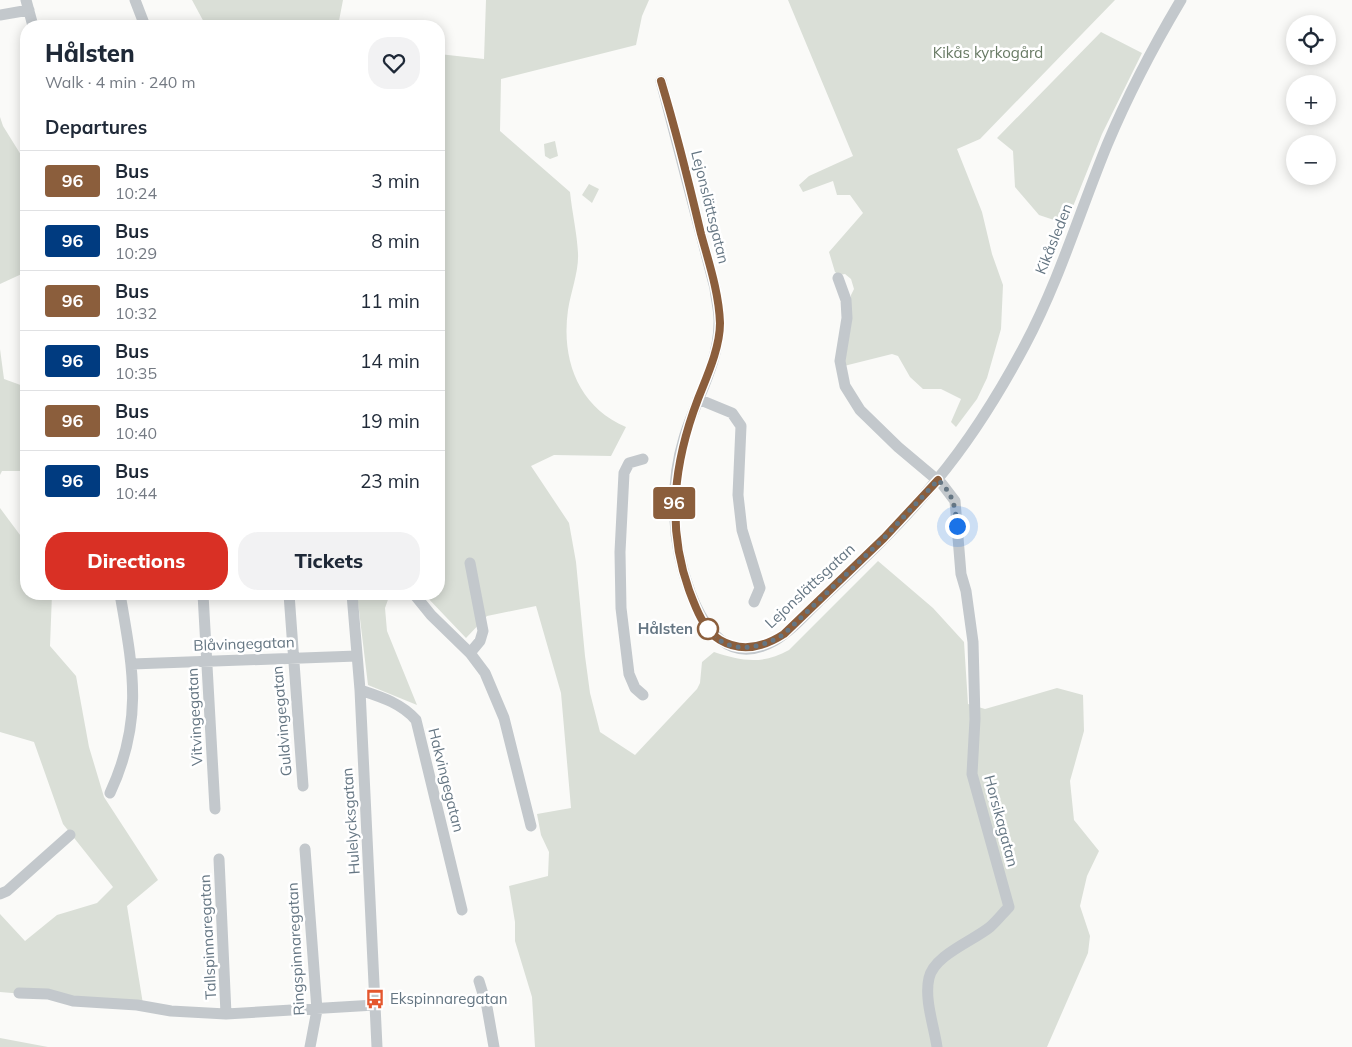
<!DOCTYPE html>
<html lang="en">
<head>
<meta charset="utf-8">
<style>
  :root { --surface:#fff; --page:#f2f2f3; --text:#1f2937; --muted:#747a83; --line:#e0e1e3; --accent:#d93025 }
  body { margin:0; font-family:Mulish,sans-serif; background:var(--page); color:var(--text); height:100vh; display:flex; flex-direction:column; font-size:19px; white-space:nowrap }
  * { box-sizing:border-box; margin:0 }
  p { font-size:16px; color:var(--muted) }
  .icon { flex:none; width:28px; height:28px; fill:none; stroke:currentColor; stroke-width:2; stroke-linecap:round; stroke-linejoin:round }
  .map { position:relative; flex:1; overflow:hidden }
  .panel { position:absolute; left:20px; top:20px; width:425px; height:580px; display:flex; flex-direction:column; background:var(--surface); border-radius:20px; box-shadow:0 2px 12px #0003 }
  .panel>* { flex:none }
  .badge { padding:0 10px; border-radius:4px; font-size:18px; line-height:32px }
  .tools { position:absolute; left:1286px; top:15px; display:grid; gap:10px }
  .tools a { display:grid; place-items:center; width:50px; height:50px; border-radius:50%; background:var(--surface); box-shadow:0 2px 12px #0003; font-size:25px }
  .you { position:absolute; width:25px; height:25px; margin:-12px; border:4px solid #fff; border-radius:50%; background:#1a73e8; box-shadow:0 0 0 8px #1a73e833 }
  .map>.badge { position:absolute; translate:-50% -50%; box-shadow:0 0 0 2px #fff }
  h2 { padding:0 25px; font-size:19px; line-height:45px }
  .round { display:grid; place-items:center; flex:none; width:52px; height:52px; border-radius:20px; background:var(--page) }
  .head { display:flex; align-items:center; justify-content:space-between; height:85px; padding:0 25px }
  h1 { font-size:24px; font-weight:800; line-height:38px }
  .action { display:flex; gap:10px; margin-top:auto; padding:10px 25px }
  .action a { flex:1; height:58px; border-radius:20px; background:var(--accent); color:#fff; font-size:20px; font-weight:800; line-height:58px; text-align:center }
  .action a+a { background:var(--page); color:var(--text) }
  ul { padding:0; list-style:none }
  li { display:flex; align-items:center; gap:15px; height:60px; padding:0 25px; border-top:1px solid var(--line) }
  li div { flex:1 }
  li b { display:block; font-size:19px }
  li em { font-style:normal }
  li .badge { min-width:55px; font-weight:700; text-align:center }
  .map>svg:first-child { display:block }
</style>
</head>
<body>
<div class="map">
<svg width="1352" height="1047" viewBox="0 0 1352 1047">
  <rect width="100%" height="100%" fill="#fafaf8"/>
  <path fill="#dadfd7" d="M192,0h151l-5,26h-132z
    M486,0h163l-7,16 -6,29 -135,34 -1,52 70,61c2,20 7,41 8,61 1,18 -7,38 -10,57 -7,49 10,97 58,117l-15,29 -57,-1 -23,11 38,57 7,39 9,94 5,37 10,39 35,23 62,-66 3,-6 2,-21 12,-10c27,9 49,13 75,-2l89,-89 55,47 31,34 4,62 17,5 72,-21 26,7 1,36 -14,50 4,39 25,31 -12,25 -7,30 10,30 -2,17 -41,94h-512l-3,-50 -17,-56v-19l-6,-36 39,-10 1,-24 -8,-17 -4,-21 34,-6 -10,-115 -25,-87 -49,10 -21,22 -42,-44h15v-540l45,5z
    M788,0h327l-135,139 -23,10 25,63 10,42 11,31 -2,44 -14,49 -10,21 -21,28 -5,-5 10,-23 -20,-10h-18l-13,-12 -12,-21 -6,-2 -48,12 6,-36 1,-35 3,-6 -3,-10 -6,-5 -6,1 -4,-3 -6,-20 34,-39 -13,-18h-13l-4,-14 -30,11 -4,-7 10,-9 44,-20z
    M1101,32l41,21 -40,81 -36,90 -27,-9 -24,-28 -2,-36 -16,-13z
    M0,117l3,9 23,37v109l-26,12z
    M555,141l3,15 -8,3 -5,-3 -1,-12z
    M589,184l10,5 -7,14 -10,-8z
    M0,349l4,30 22,8v84h-24l-2,4z
    M0,508l26,35v51h26l-2,52 26,30 13,71 15,50 54,83 -31,26 16,98 -143,-12v-78l25,27 32,-26 40,-12 16,-16 -50,-63 -29,-82 -34,-10z
    M357,594h33l-5,14 2,23 30,74 -49,-20z
    M0,1038l48,9h-48z"/>
  <g fill="none" stroke-linecap="round" stroke-linejoin="round">
    <path stroke="#c3c8cc" stroke-width="11" d="M26,0l7,26
      M135,0l10,26
      M0,15l29,-5
      M661,81l54,207c1,12 5,24 4,36 0,39 -24,77 -35,114 -15,49 -12,106 6,154 14,37 39,74 84,49 17,-10 31,-26 45,-40 41,-38 82,-77 117,-120 35,-42 64,-89 89,-136 34,-64 55,-134 82,-200 21,-50 46,-98 74,-145
      M838,278l8,22 1,18 -7,43 5,25 15,24 38,37 44,37 13,17 6,73 5,17 7,51 2,77 -3,55 37,133c-6,6 -12,14 -19,20 -17,14 -56,28 -61,51 -5,21 5,48 8,69
      M698,399l34,14 9,13 -3,69 4,35 18,58 -6,14
      M643,459l-14,4 -5,10 -4,79 1,56 8,66 6,14 8,7
      M203,594l12,215
      M289,594l14,192
      M352,594l8,96 17,357
      M414,594l17,21 39,38 15,20 19,45 27,108
      M470,653l10,-12 3,-10 -13,-68
      M132,664l225,-8
      M360,690c21,7 41,13 56,30l46,190
      M110,793c34,-73 23,-124 10,-199
      M305,849l12,161 -7,37
      M219,859l7,155
      M0,894l7,-3 63,-56
      M479,981l8,26 7,40
      M19,993l29,1 25,7 64,4 34,6 55,3 149,-9"/>
  </g>
  <g fill="none" stroke-linecap="round" stroke-linejoin="round">
    <defs>
      <path id="line" d="M661,81c15,50 28,102 40,153 8,29 18,59 19,89 0,25 -13,53 -22,76 -24,63 -32,126 -9,191 6,16 15,41 31,50 22,13 44,7 64,-6l100,-96 54,-58"/>
    </defs>
    <use href="#line" stroke="#fff" stroke-width="11"/>
    <use href="#line" stroke="#8b5e3c" stroke-width="8"/>
    <path stroke="#657683" stroke-width="5" stroke-dasharray="0 9" d="M708,629c19,26 52,21 76,5l100,-96 54,-58c15,14 17,25 19,46"/>
  </g>
  <defs>
    <symbol id="bus-bare" viewBox="-9 -9 18 18"><path d="M-5-6H5V4H4V6H2V4H-2V6H-4V4H-5ZM-3.5-4V0h7V-4ZM-3.5 1.2v1.5H-2V1.2ZM2 1.2v1.5H3.5V1.2Z" fill="#e4572e" stroke="#fff" stroke-width="2.5" paint-order="stroke"/></symbol>
  </defs>
  <g fill-rule="evenodd">
    <use href="#bus-bare" x="361" y="985" width="28" height="28"/>
  </g>
  <circle fill="#fff" stroke="#8b5e3c" stroke-width="2.5" cx="708" cy="629" r="10"/>
  <g text-anchor="middle" stroke-width="5" stroke-linejoin="round" paint-order="stroke">
    <g font-size="15" fill="#687a64" stroke="#fff">
      <text x="988" y="58">Kikås kyrkogård</text>
    </g>
    <g font-size="15" fill="#657683" stroke="#fff">
      <text transform="translate(710 207) rotate(76)" y="5">Lejonslättsgatan</text>
      <text transform="translate(1054 239) rotate(-68)" y="5">Kikåsleden</text>
      <text transform="translate(810 586) rotate(-43)" y="5">Lejonslättsgatan</text>
      <text transform="translate(244 644) rotate(-2)" y="5">Blåvingegatan</text>
      <text transform="translate(195 717) rotate(-93)" y="5">Vitvingegatan</text>
      <text transform="translate(282 721) rotate(-95)" y="5">Guldvingegatan</text>
      <text transform="translate(446 780) rotate(76)" y="5">Hakvingegatan</text>
      <text transform="translate(351 821) rotate(-94)" y="5">Hulelycksgatan</text>
      <text transform="translate(1001 821) rotate(75)" y="5">Horsikagatan</text>
      <text transform="translate(208 937) rotate(-93)" y="5">Tallspinnaregatan</text>
      <text transform="translate(296 949) rotate(-93)" y="5">Ringspinnaregatan</text>
    </g>
    <g font-size="15" font-weight="bold" fill="#657683" stroke="#fff" text-anchor="end">
      <text x="693" y="634">Hålsten</text>
    </g>
    <g font-size="15" fill="#657683" stroke="#fff" text-anchor="start">
      <text x="390" y="1004">Ekspinnaregatan</text>
    </g>
  </g>
</svg>
<div class="tools">
<a><svg class="icon" aria-label="locate" viewBox="0 0 24 24"><circle cx="12" cy="12" r="6"/><path d="M12 2v4M12 18v4M2 12h4M18 12h4"/></svg></a>
<a>+</a>
<a>−</a>
</div>
<div class="you" style="left:957px;top:526px"></div>
<b class="badge" style="left:674px;top:503px;background:#8b5e3c;color:#fff">96</b>
<section class="panel">
<div class="head"><div><h1>Hålsten</h1><p>Walk · 4 min · 240 m</p></div><a class="round"><svg class="icon" aria-label="heart" viewBox="0 0 24 24"><path d="M12 20l-8-8c-3-5 5-10 8-4 3-6 11-1 8 4z"/></svg></a></div>
<h2>Departures</h2>
<ul>
<li><span class="badge" style="background:#8b5e3c;color:#fff">96</span><div><b>Bus</b><p>10:24</p></div><em>3 min</em></li>
<li><span class="badge" style="background:#003b80;color:#fff">96</span><div><b>Bus</b><p>10:29</p></div><em>8 min</em></li>
<li><span class="badge" style="background:#8b5e3c;color:#fff">96</span><div><b>Bus</b><p>10:32</p></div><em>11 min</em></li>
<li><span class="badge" style="background:#003b80;color:#fff">96</span><div><b>Bus</b><p>10:35</p></div><em>14 min</em></li>
<li><span class="badge" style="background:#8b5e3c;color:#fff">96</span><div><b>Bus</b><p>10:40</p></div><em>19 min</em></li>
<li><span class="badge" style="background:#003b80;color:#fff">96</span><div><b>Bus</b><p>10:44</p></div><em>23 min</em></li>
</ul>
<div class="action"><a>Directions</a><a>Tickets</a></div>
</section>
</div>
</body>
</html>
